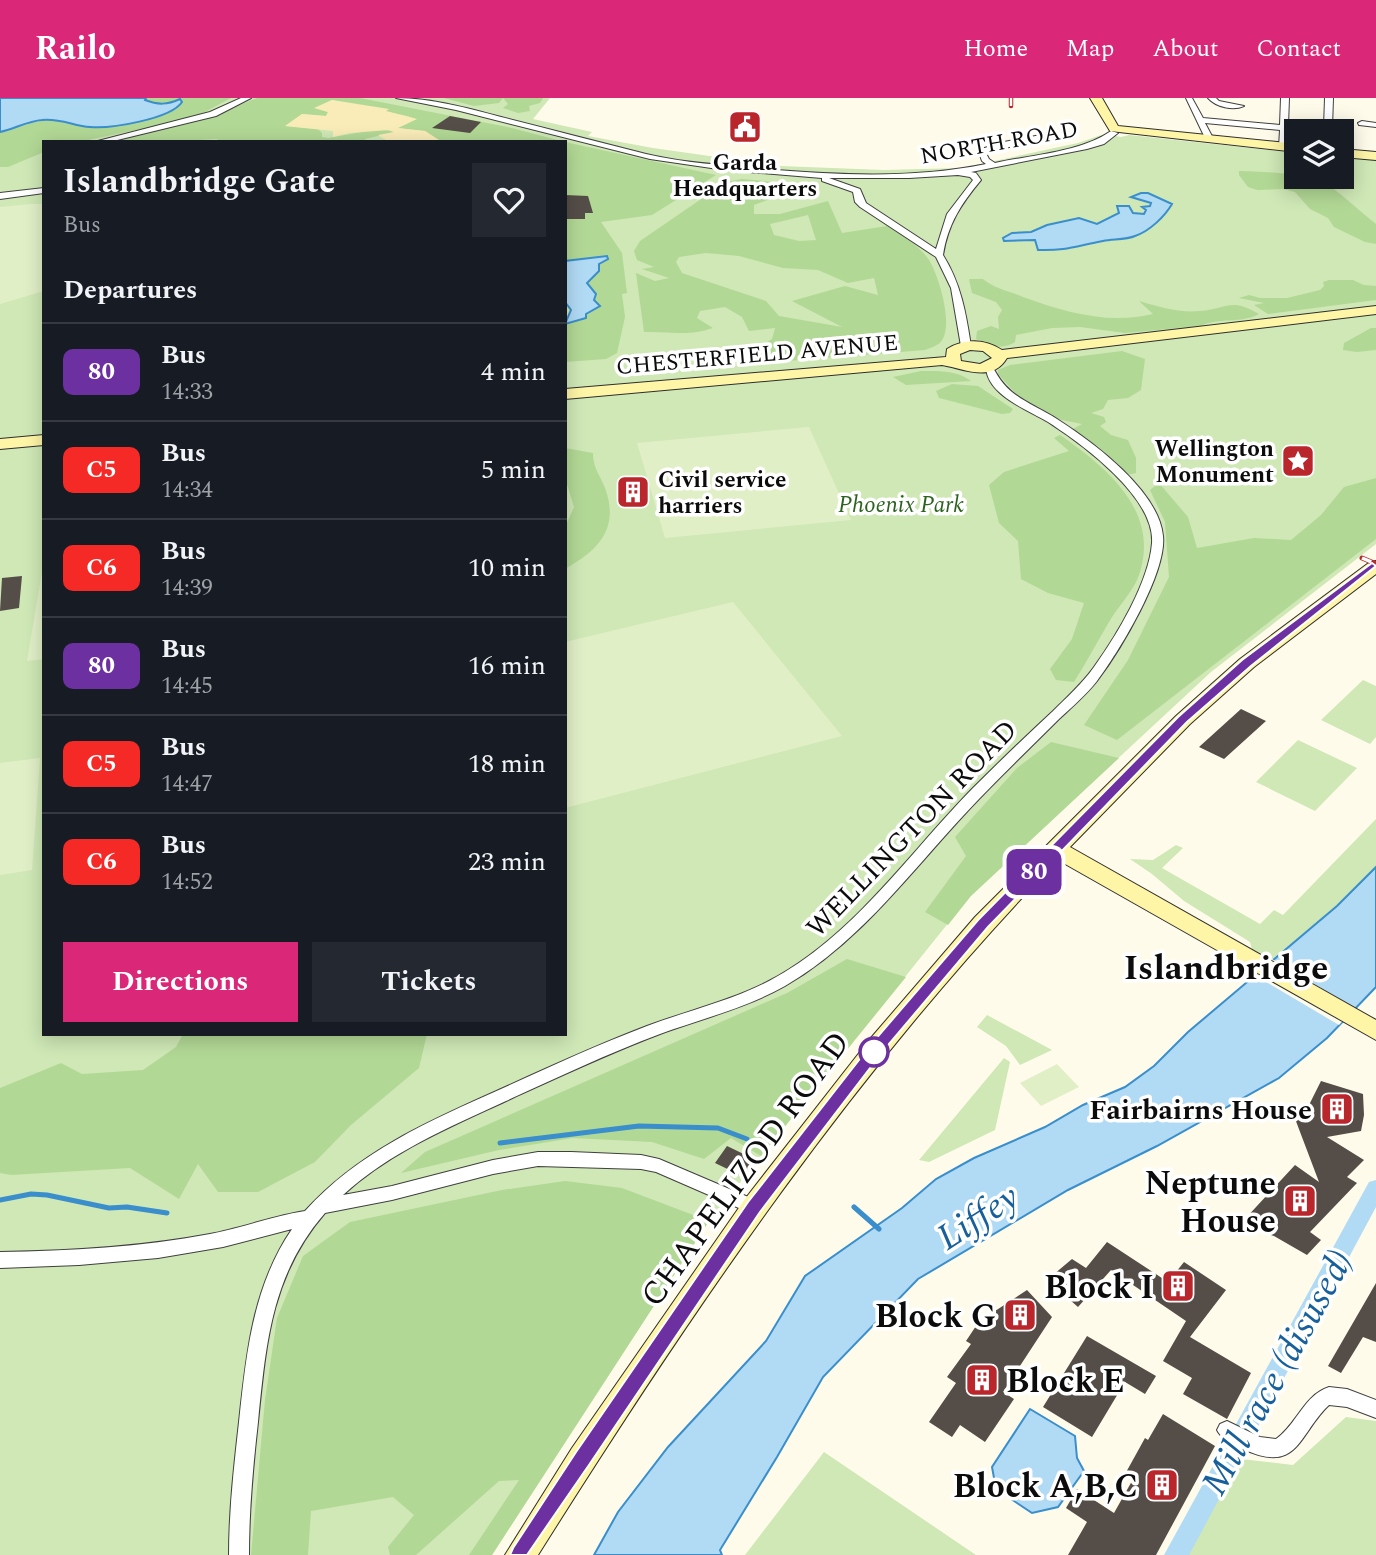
<!DOCTYPE html>
<html lang="en">
<head>
<meta charset="utf-8">
<style>
  :root { --surface:#171b24; --page:#242831; --text:#f1f3f6; --muted:#9ea1a6; --line:#363941; --accent:#db2777 }
  body { margin:0; font-family:Spectral,serif; background:var(--page); color:var(--text); height:100vh; display:flex; flex-direction:column; font-size:26px; white-space:nowrap }
  * { box-sizing:border-box; margin:0 }
  p { font-size:23px; color:var(--muted) }
  .icon { flex:none; width:38px; height:38px; fill:none; stroke:currentColor; stroke-width:2; stroke-linecap:round; stroke-linejoin:round }
  .map { position:relative; flex:1; overflow:hidden }
  .side { position:absolute; left:42px; top:42px; width:525px; height:896px; display:flex; flex-direction:column; background:var(--surface); border-radius:0px; box-shadow:0 4px 18px #0003 }
  .side>* { flex:none }
  .badge { padding:0 14px; border-radius:10px; font-size:24px; line-height:46px }
  .buttons { position:absolute; left:1284px; top:21px; display:grid; gap:14px }
  .buttons a { display:grid; place-items:center; width:70px; height:70px; border-radius:0px; background:var(--surface); box-shadow:0 4px 18px #0003; font-size:35px }
  .map>.badge { position:absolute; translate:-50% -50%; box-shadow:0 0 0 4px #fff }
  h2 { padding:0 21px; font-size:26px; line-height:63px }
  .round { display:grid; place-items:center; flex:none; width:74px; height:74px; border-radius:0px; background:var(--page) }
  .overview { display:flex; align-items:center; justify-content:space-between; height:119px; padding:0 21px }
  h1 { font-size:33px; font-weight:700; line-height:52px }
  .button { display:flex; gap:14px; margin-top:auto; padding:14px 21px }
  .button a { flex:1; height:80px; border-radius:0px; background:var(--accent); color:#fff; font-size:28px; font-weight:700; line-height:80px; text-align:center }
  .button a+a { background:var(--page); color:var(--text) }
  ul { padding:0; list-style:none }
  li { display:flex; align-items:center; gap:21px; height:98px; padding:0 21px; border-top:2px solid var(--line) }
  li div { flex:1 }
  li b { display:block; font-size:26px }
  li em { font-style:normal }
  li .badge { min-width:77px; font-weight:700; text-align:center }
  header { display:flex; align-items:center; gap:42px; box-sizing:border-box; height:98px; padding:0 35px; background:var(--accent); color:#fff }
  header strong { font-size:33px }
  nav { display:flex; gap:38px; margin-inline-start:auto; font-size:24px }
  .map>svg:first-child { display:block }
</style>
</head>
<body>
<header>
<strong>Railo</strong>
<nav><a>Home</a><a>Map</a><a>About</a><a>Contact</a></nav>
</header>
<div class="map">
<svg width="1376" height="1457" viewBox="0 0 1376 1457">
  <rect width="100%" height="100%" fill="#fffbeb"/>
  <path fill="#cfe8b6" fill-rule="evenodd" d="M0,0h550l-17,21 59,13 -4,4 65,12 127,18 104,4 78,-2 116,-25 26,-9 17,3 8,-2 168,18v24h45v-21l34,3v385l-165,128 -241,224 -261,325 -217,334h-492zM44,44h521v892h-521z
    M1363,582l13,6v51l-6,7 -49,-24z
    M1298,642l59,28 -42,43 -59,-29z
    M1376,721v48l-39,39 -65,53 -20,-10 -2,-7 -66,-41 -32,-27 -22,-15 23,1 23,-15 7,3 -21,20 98,56 14,-14 9,5z
    M987,917l65,35 -32,15 -14,-19 -29,-19z
    M1004,960l6,4 -15,68 -66,32 -10,-2z
    M1346,1319l30,4v134h-189l54,-96 52,6z
    M824,1354l152,103h-231z"/>
  <path fill="#b2d895" fill-rule="evenodd" d="M146,0h85l-26,14 -51,16 -13,1 -62,13h-35v10l-36,15h-8v-35c22,-5 42,-15 65,-12 19,3 27,9 48,7 22,-1 47,-18 67,-27 -13,5 -23,5 -35,0z
    M257,0h103l152,30 53,14h-123l-17,-11 -28,-3 19,-9 -9,-3 -75,-16 -17,8 13,4 -2,4 -24,-2 -17,12 33,3 4,4v4l6,1 51,-9 16,3 -30,7 2,3h-147l-3,-3 -17,1 3,2h-98l93,-21z
    M444,0h99l-3,5 -11,3 1,5 -12,2 -15,-5 5,-4 -5,-6 -4,5 -25,3z
    M565,44l151,33 -64,40 -51,7 21,31 5,40 -5,1 3,23 -8,36 -11,6 -41,3v-38l35,-18 -6,-6 -1,-10 -6,-7 12,-12v-7l8,-5 -1,-3 -41,5z
    M1239,73c29,1 70,1 95,18 14,11 28,24 42,35v20l-11,-2 -31,-15 -6,-9 -18,-9 -15,-17 -12,-3 -26,1 -9,-3 -9,-12z
    M742,81l42,4 16,5 -46,17v9h26l48,-13 14,32 45,-7c15,10 32,19 42,34 10,16 26,68 11,83 -4,3 -10,5 -15,7l-151,12 -21,-11 19,-12 3,-11 -26,3 -7,-14 -17,-10 -25,4 -3,7 16,10c-26,9 -42,3 -69,4l-8,-59 19,8 14,-3 -27,-9 12,-2 -17,-7 -3,-9 6,-10 86,-59zM808,117l8,25 -17,1 -25,-6 -4,-11zM706,155l33,3 44,12 35,2 30,13 26,-5 4,17 -33,-9 -53,15 50,26 -63,-11 -13,-15 -84,-28 -6,-11 3,-5z
    M969,181h14c12,10 26,12 40,18 41,15 86,28 130,17l-14,-13c20,6 41,12 61,10 28,-2 30,-14 59,3 -18,10 -41,3 -58,12l-76,7 -45,-6 -28,1 -36,7 -1,7c-13,9 -26,3 -39,-3l1,-8 14,-5 8,3 -1,-12 4,-7 -6,-8 -24,-9z
    M1329,182h24l11,5 12,1v14l-108,14 -14,-9 10,-2 -25,-5 10,-3 11,3h27l33,-8 4,-4 -1,-4z
    M1371,230h5v22l-19,2 -14,-2 1,-7z
    M1122,253l23,8 -4,31 -13,8 -20,2 -5,9 -12,4 13,4 2,5 -6,4 11,9 17,5 8,18v15l-9,2 -56,-45 11,-6 -30,-6 -33,-21 -21,-23v-4l12,-5z
    M921,273c17,0 36,-1 50,10l-65,4 -13,-8z
    M952,286l26,2 35,23 -3,4 -8,1 -63,-16 -3,-7z
    M1060,337c46,32 99,75 80,137 -5,18 -22,34 -31,50 -12,20 -23,41 -35,60l-18,-2 -6,-11 22,-30 12,-36 -36,-10 -27,-14 -3,-38 -19,-18 -10,-38 15,-13 65,-21 -15,-13z
    M565,350l28,5c0,18 10,25 14,41 11,38 -12,58 -42,75v-42l9,-20 -9,-29z
    M1376,380v61l-259,201 -33,-15 44,-65 41,-83 -4,-55 -15,-32 9,-7 29,34 9,31 57,-10 37,2 30,-25 23,-28z
    M1051,644l68,16 -148,138 -23,29 -23,-13 41,-56 -11,-19 62,-69z
    M847,861l59,18 -145,179 -30,-18 -27,21 -52,-17 -79,-4 -74,12 -98,23 24,-21 362,-159z
    M183,936h244l-8,34 -68,57 -36,37 -57,30h-40l-20,-28 -19,35 -49,-31 -119,7 -11,-2v-85l61,-25 21,11 61,-4 33,-23z
    M565,1083l57,7 87,33 -217,334h-23l50,-75 -20,1 -83,74h-26l-2,-8 26,-32 -21,-18 -82,14 -3,44h-57l14,-155 12,-82 26,-62 47,-34 152,-32z"/>
  <path fill="#f9ecb8" d="M332,2l57,9 -3,2 31,8 -19,9 27,3 17,11h-53l-11,-7 16,-3 -5,-2 -39,3 -17,4v-6l-48,-5 17,-12 24,2 2,-4 -14,-4z"/>
  <path fill="#e1efc7" d="M31,106h13v87l-44,13v-97z
    M809,329l42,93 -186,18 -28,-95z
    M44,462v99l-17,2z
    M733,504l109,134 -277,72v-166z
    M40,660l-8,112 -32,5v-112z
    M1057,966l22,23 -38,19 -21,-23z"/>
  <path fill="#b1daf5" stroke="#398ecb" stroke-width="2" d="M0,0h146l-1,2c13,5 22,5 35,-1l2,3c-11,17 -72,27 -92,25 -16,-1 -30,-9 -48,-7 -14,1 -28,9 -42,12z
    M1141,95h7l24,11c-7,12 -22,27 -37,32 -9,4 -22,3 -32,5 -27,5 -37,10 -65,9l-3,-10 -31,1 -1,-3 9,-5 19,-1 16,-7 32,-7 18,6 22,-11 -2,-7h12l4,7 11,1 2,-4 -4,-3 8,-1 1,-3 -20,-6z
    M607,158l1,3 -9,5v7l-12,12 9,11 -2,6 6,6 -14,8v4l-21,6 6,-14 -6,-8v-41z
    M1376,769v120l-49,51 -48,40 -122,68 -89,44 -150,89 -95,98 -46,80 -57,93 2,5h-128l24,-43 50,-65 98,-106 39,-65 97,-68 34,-29 38,-21 71,-31 38,-22 42,-18 29,-21 34,-34 149,-126z
    M1030,1311l45,27 2,22 7,13 -26,36 -26,6 -36,-24 -4,-22z"/>
  <path fill="#fffbeb" d="M1272,861l83,49 -16,17 -83,-49z"/>
  <g fill="none" stroke-linecap="round" stroke-linejoin="round">
    <path stroke="#398ecb" stroke-width="5" d="M500,1045l139,-17 79,2 29,11
      M0,1102l31,-6 16,1 62,13 18,-1 40,6
      M854,1109l25,22"/>
    <path fill="#b1daf5" fill-rule="evenodd" d="M1376,1082v27l-187,348h-25l205,-373z"/>
  </g>
  <path fill="#544d48" d="M450,18l31,6 -11,11 -38,-5z
    M565,97l23,1 5,17h-8v6h-20z
    M639,382l6,22 -18,2 -6,-22z
    M22,478l-3,32 -19,3 2,-33z
    M1241,611l25,12 -42,38 -25,-12z
    M1321,983l42,13 1,21 -3,16 -34,6 37,23 -17,17 10,6 -47,49 11,8 -14,15 -33,-19 -12,-4 -18,-12 51,-55 24,17 -25,-66 14,2 2,-15z
    M727,1048l27,13 -12,17 -27,-13z
    M1107,1144l61,40 16,-20 42,28 -36,47 61,36 -24,46 -44,-25 9,-16 -29,-17 23,-40 -75,-51 -33,37 -31,-27 25,-21 14,9z
    M1376,1185v59l-13,-5 -22,36 -13,-7z
    M1027,1192l25,27 -49,75 11,7 -29,43 -25,-17 -8,12 -23,-15 27,-39 -9,-6 24,-33 -5,-3 12,-18 5,2 9,-12z
    M1087,1238l69,40 -11,18 -20,-12 -33,55 -49,-30z
    M1163,1316l52,32 -59,109h-88l19,-33 -21,-14 11,-19 37,24 18,-32 -8,-5 21,-38 3,2z"/>
  <g fill="none" stroke-linecap="round" stroke-linejoin="round">
    <defs>
      <path id="street" d="M241,0h10l-35,18 -107,26h-15l116,-30z
        M396,0c36,0 71,10 105,19 48,12 97,25 145,37 38,9 78,11 117,15 73,6 150,10 223,-5l-4,-3 -4,-11 26,-8 47,-9 4,2 -69,18 3,6 6,4c36,-8 86,-11 116,-32l7,2 -14,11 -17,5 -116,23 5,1 5,7c-20,24 -33,44 -38,75 18,29 23,58 28,91l-5,3 -5,-3 -10,-58 -15,-31 -76,-50 -5,-5 -2,-10 -31,-11v-3l-97,-8 -75,-11 -194,-49zM958,77l12,2 3,3 -26,34 -11,35 -70,-46 -6,-14 -31,-11h80z
        M1186,0h6l11,20 77,7 1,-27h8l-1,28 34,3 2,-2 1,-29h8l-1,30 -3,3 -41,-1 -1,17 -4,2 -4,-2 1,-17 -75,-7 9,17 -4,2 -4,-2z
        M1208,0h8l3,3 25,5c-11,5 -28,1 -36,-8z
        M1362,23l14,2v4l-17,-2 -1,-2z
        M44,90v5l-44,6v-6z
        M986,267h6c14,32 38,37 65,54 36,23 102,72 106,117 4,37 -44,116 -66,145 -11,14 -25,26 -38,38 -27,27 -55,54 -81,81 -62,64 -114,140 -193,186 -39,22 -84,33 -125,48 -53,20 -104,44 -154,67 -58,27 -116,51 -163,94l49,-9 101,-26 45,-8h33l70,3 18,4 101,43 3,5 -3,5 -6,2 -6,-2 -92,-40 -15,-3 -103,-3 -45,8 -101,26 -67,13c-54,62 -59,131 -67,209 -5,44 -9,88 -9,133h-20c0,-45 5,-89 10,-133 7,-68 14,-136 53,-193l-69,18 -65,11 -79,7 -79,3v-16c70,-1 141,-5 210,-18 32,-6 63,-18 95,-23 53,-59 124,-90 196,-122 48,-22 96,-44 146,-63 40,-15 83,-25 122,-45 84,-44 139,-127 204,-193 26,-26 52,-51 79,-76 15,-15 30,-28 42,-45 23,-32 55,-85 58,-124 3,-46 -70,-99 -104,-121 -22,-13 -63,-28 -62,-57z
        M1329,1289l18,2 29,11v18l-29,-11 -18,-2c-31,29 -30,70 -86,44 -9,-5 -21,-9 -26,-19l3,-6 7,-3 33,16 16,2c21,-15 28,-44 53,-52z"/>
      <path id="secondary" d="M1090,0h12l16,28 179,18v8l-187,-21z
        M1342,51l34,3v8l-34,-3z
        M1376,208v8l-369,44c-15,25 -42,11 -65,7l-377,34v-10l381,-32 1,-8c18,-11 38,-10 55,1zM970,252l13,1 9,7 -12,6 -19,-3 -1,-7z
        M44,337v10l-44,4v-10z
        M1376,463v13l-122,93 -64,57 -120,123 306,173v20l-318,-180c-202,208 -366,450 -520,695h-33l67,-107 173,-249 125,-160 105,-122 201,-201 64,-57 130,-97z"/>
    </defs>
    <use href="#street" stroke="#3f3f3f" stroke-width="2"/>
    <use href="#secondary" stroke="#2e2e2e" stroke-width="2"/>
    <use href="#street" fill="#fff" fill-rule="evenodd"/>
    <use href="#secondary" fill="#fef5a7" fill-rule="evenodd"/>
    <defs>
      <path id="rail-far1" d="M1011,0v8"/>
      <path id="rail" d="M1362,460l14,6"/>
    </defs>
    <use href="#rail-far1" stroke="#b9262b" stroke-width="4.5"/>
    <use href="#rail" stroke="#b9262b" stroke-width="5"/>
    <use href="#rail-far1" stroke="#fff" stroke-width="2.5" stroke-dasharray="8" stroke-linecap="butt"/>
    <use href="#rail" stroke="#fff" stroke-width="3.5" stroke-dasharray="10" stroke-linecap="butt"/>
  </g>
  <path fill="#6c30a1" stroke="#fff" stroke-width="2" d="M1372,465l4,3 -125,100 -64,56 -199,205 -104,123 -124,162 -171,253 -62,90h-17l3,-7 63,-96 172,-250 125,-160 105,-122 200,-203 64,-57z"/>
  <defs>
    <symbol id="civic-square" viewBox="-11 -11 22 22"><rect x="-9" y="-9" width="18" height="18" rx="4" fill="#b9262b" stroke="#fff"/><path d="M-.6-6.5H3V-4.5H.6V-3L4-1V1h2V6H-6V1h2V-1L-.6-3ZM-1.2 2.5V6h2.4V2.5Z" fill="#fff"/></symbol>
    <symbol id="sight-square" viewBox="-11 -11 22 22"><rect x="-9" y="-9" width="18" height="18" rx="4" fill="#b9262b" stroke="#fff"/><path d="M0-6L1.8-2.2L6-1.7L2.9 1.2L3.7 5.4L0 3.3L-3.7 5.4L-2.9 1.2L-6-1.7L-1.8-2.2Z" fill="#fff"/></symbol>
    <symbol id="building-square" viewBox="-11 -11 22 22"><rect x="-9" y="-9" width="18" height="18" rx="4" fill="#b9262b" stroke="#fff"/><path d="M-4-6H4V6H1V3H-1V6H-4ZM-2.5-4.3h1.7v1.8h-1.7ZM.8-4.3h1.7v1.8H.8ZM-2.5-1h1.7V.8h-1.7ZM.8-1h1.7V.8H.8Z" fill="#fff"/></symbol>
  </defs>
  <g fill-rule="evenodd">
    <use href="#civic-square" x="726" y="10" width="38" height="38"/>
    <use href="#sight-square" x="1279" y="344" width="38" height="38"/>
    <use href="#building-square" x="614" y="375" width="38" height="38"/>
    <use href="#building-square" x="1318" y="992" width="38" height="38"/>
    <use href="#building-square" x="1281" y="1084" width="38" height="38"/>
    <use href="#building-square" x="1159" y="1169" width="38" height="38"/>
    <use href="#building-square" x="1001" y="1198" width="38" height="38"/>
    <use href="#building-square" x="963" y="1263" width="38" height="38"/>
    <use href="#building-square" x="1143" y="1368" width="38" height="38"/>
  </g>
  <circle fill="#fff" stroke="#6c30a1" stroke-width="3.5" cx="874" cy="954" r="14"/>
  <g text-anchor="middle" stroke-width="7" stroke-linejoin="round" paint-order="stroke">
    <g font-size="23" fill="#0c0c0c" stroke="#fff">
      <text transform="translate(999 44) rotate(-10)" y="8">NORTH ROAD</text>
      <text transform="translate(757 256) rotate(-5)" y="8">CHESTERFIELD AVENUE</text>
    </g>
    <g font-size="23" font-weight="bold" fill="#0c0c0c" stroke="#fff">
      <text x="745" y="72">Garda<tspan x="745" dy="26">Headquarters</tspan></text>
      <text x="1274" y="358" text-anchor="end">Wellington<tspan x="1274" dy="26">Monument</tspan></text>
      <text x="658" y="389" text-anchor="start">Civil service<tspan x="658" dy="26">harriers</tspan></text>
    </g>
    <g font-size="23" font-style="italic" fill="#2b621e" stroke="#fff">
      <text x="901" y="414">Phoenix Park</text>
    </g>
    <g font-size="28" fill="#0c0c0c" stroke="#fff">
      <text transform="translate(911 730) rotate(-46)" y="10">WELLINGTON ROAD</text>
    </g>
    <g font-size="28" font-weight="bold" fill="#0c0c0c" stroke="#fff" text-anchor="end">
      <text x="1312" y="1021">Fairbairns House</text>
    </g>
    <g font-size="33" fill="#0c0c0c" stroke="#fff">
      <text transform="translate(744 1070) rotate(-54)" y="12">CHAPELIZOD ROAD</text>
    </g>
    <g font-size="33" font-weight="bold" fill="#0c0c0c" stroke="#fff" text-anchor="end">
      <text x="1276" y="1096">Neptune<tspan x="1276" dy="38">House</tspan></text>
      <text x="1154" y="1200">Block I</text>
      <text x="996" y="1229">Block G</text>
      <text x="1006" y="1294" text-anchor="start">Block E</text>
      <text x="1138" y="1399">Block A,B,C</text>
    </g>
    <g font-size="35" font-weight="bold" fill="#0c0c0c" stroke="#fff">
      <text x="1226" y="881">Islandbridge</text>
    </g>
    <g font-size="37" font-style="italic" fill="#18609b" stroke="#fff">
      <text transform="translate(977 1118) rotate(-33)" y="13">Liffey</text>
      <text transform="translate(1276 1274) rotate(-61)" y="13">Mill race (disused)</text>
    </g>
  </g>
</svg>
<div class="buttons">
<a><svg class="icon" aria-label="layers" viewBox="0 0 24 24"><path d="M12 4l9 5-9 5-9-5zM3 14l9 5 9-5"/></svg></a>
</div>
<b class="badge" style="left:1034px;top:774px;background:#6c30a1;color:#fff">80</b>
<section class="side">
<div class="overview"><div><h1>Islandbridge Gate</h1><p>Bus</p></div><a class="round"><svg class="icon" aria-label="heart" viewBox="0 0 24 24"><path d="M12 20l-8-8c-3-5 5-10 8-4 3-6 11-1 8 4z"/></svg></a></div>
<h2>Departures</h2>
<ul>
<li><span class="badge" style="background:#6c30a1;color:#fff">80</span><div><b>Bus</b><p>14:33</p></div><em>4 min</em></li>
<li><span class="badge" style="background:#f52a26;color:#fff">C5</span><div><b>Bus</b><p>14:34</p></div><em>5 min</em></li>
<li><span class="badge" style="background:#f52a26;color:#fff">C6</span><div><b>Bus</b><p>14:39</p></div><em>10 min</em></li>
<li><span class="badge" style="background:#6c30a1;color:#fff">80</span><div><b>Bus</b><p>14:45</p></div><em>16 min</em></li>
<li><span class="badge" style="background:#f52a26;color:#fff">C5</span><div><b>Bus</b><p>14:47</p></div><em>18 min</em></li>
<li><span class="badge" style="background:#f52a26;color:#fff">C6</span><div><b>Bus</b><p>14:52</p></div><em>23 min</em></li>
</ul>
<div class="button"><a>Directions</a><a>Tickets</a></div>
</section>
</div>
</body>
</html>
